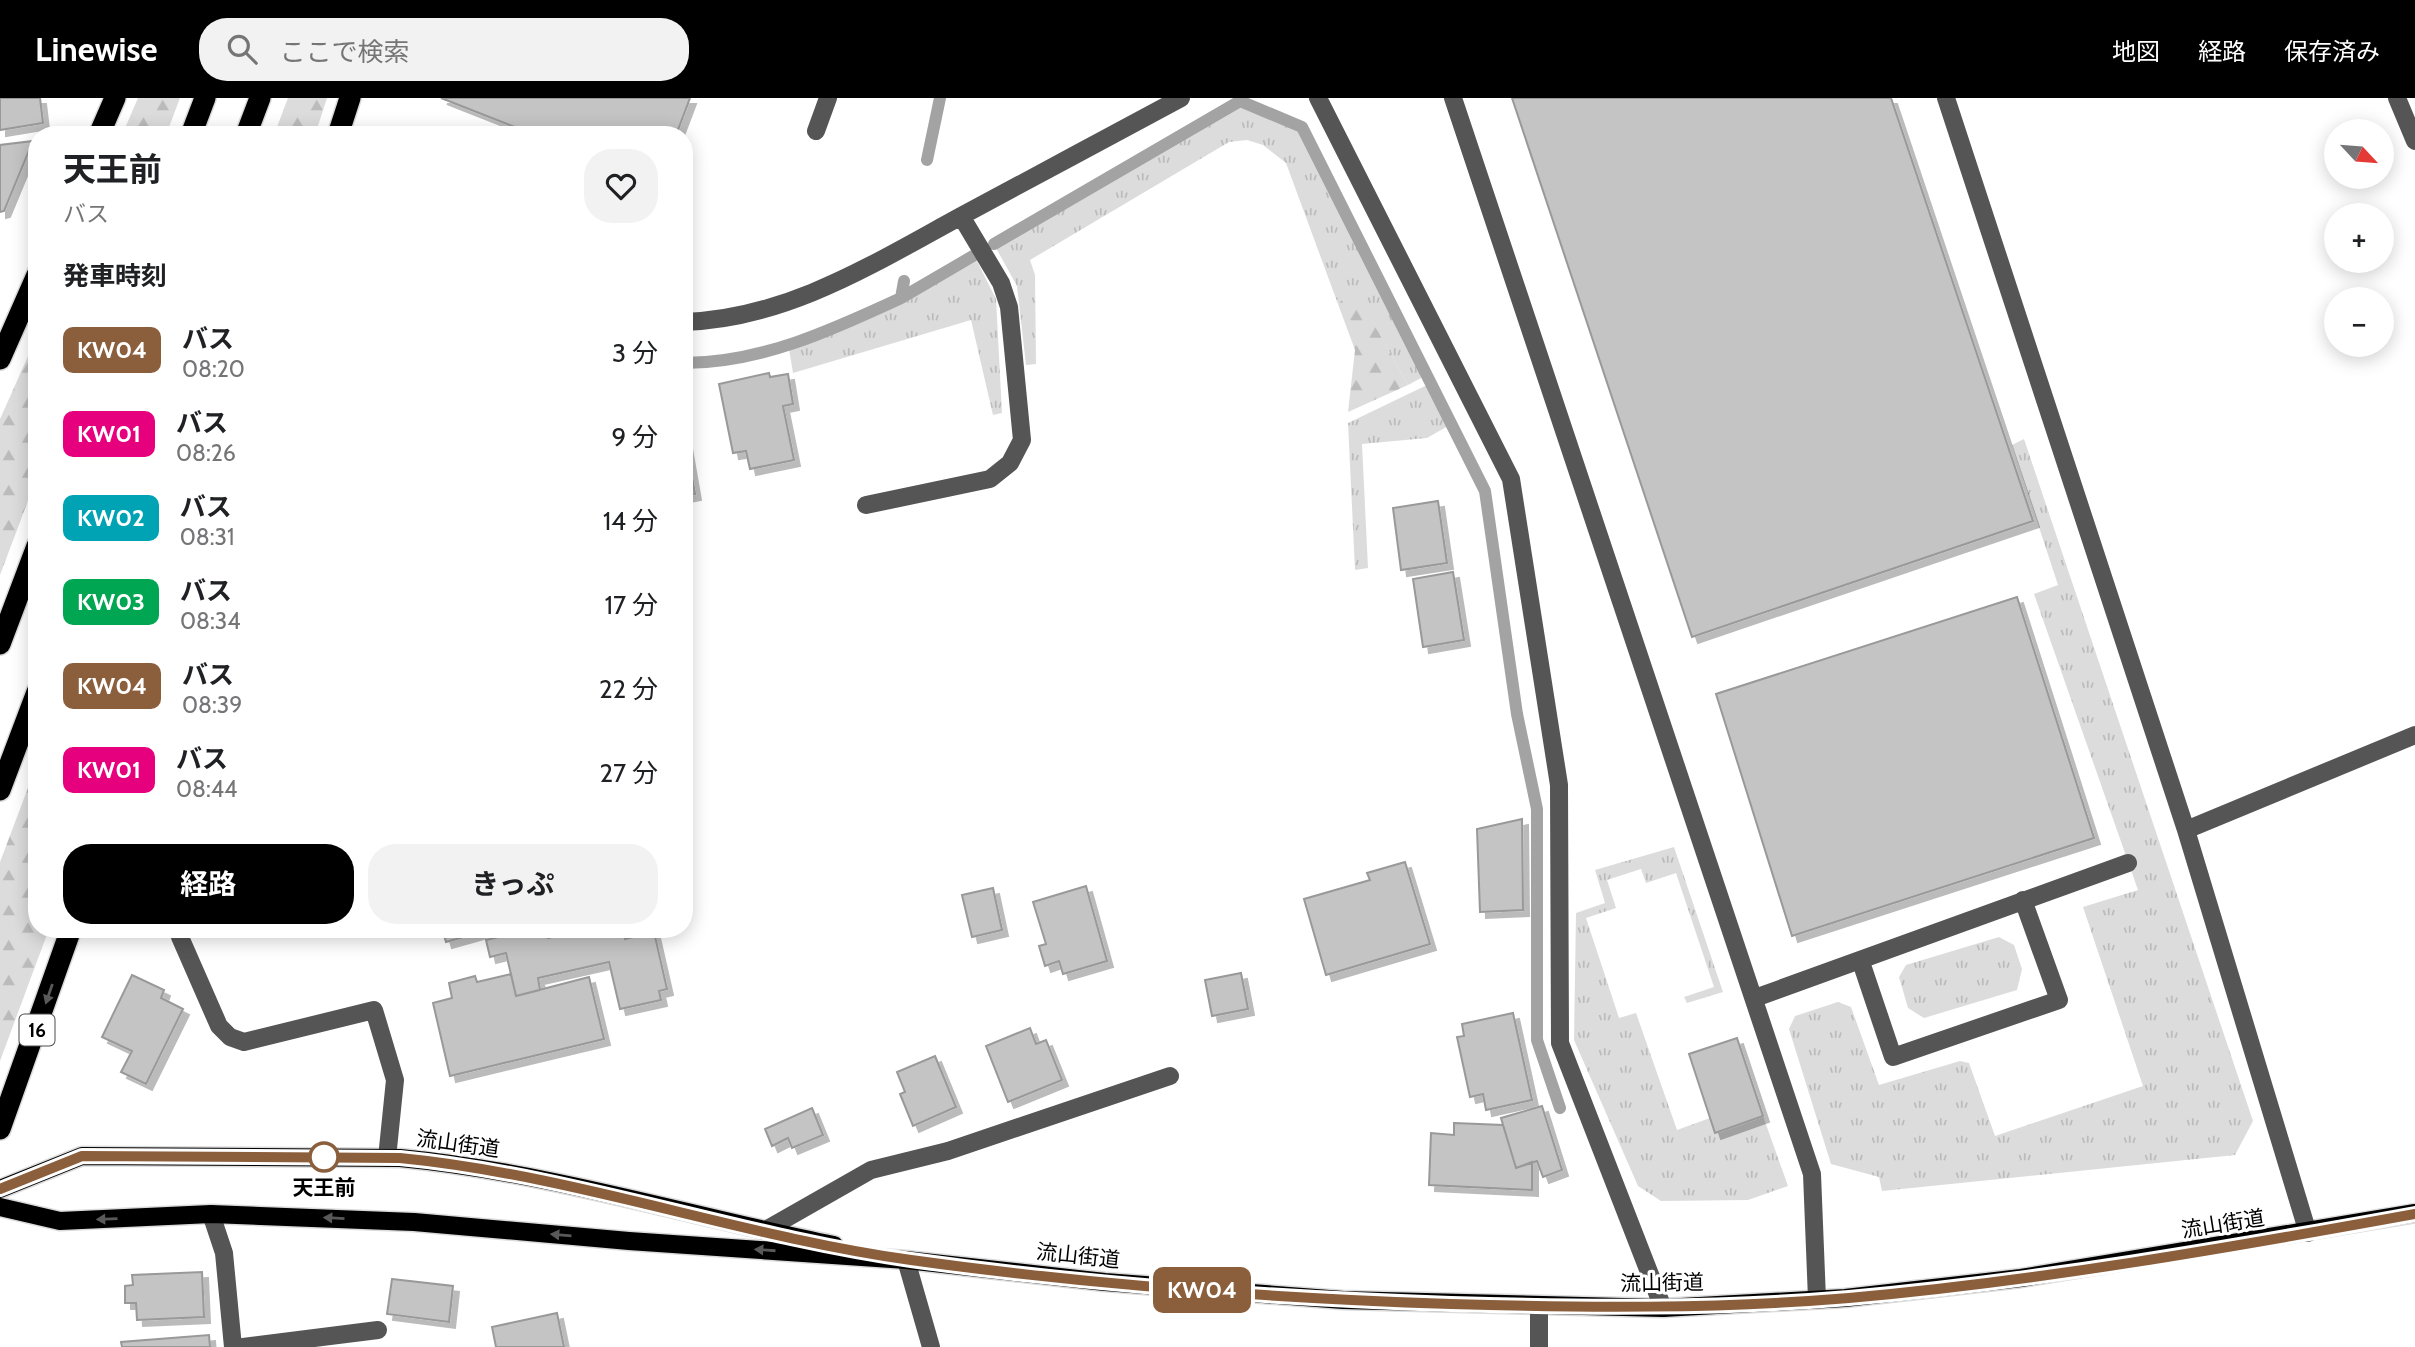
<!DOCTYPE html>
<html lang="ja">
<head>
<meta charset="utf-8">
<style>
  :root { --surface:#fff; --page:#f2f2f2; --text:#202124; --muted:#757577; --accent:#000 }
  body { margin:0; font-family:Cabin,"Noto Sans JP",sans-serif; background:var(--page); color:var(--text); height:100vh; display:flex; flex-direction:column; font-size:26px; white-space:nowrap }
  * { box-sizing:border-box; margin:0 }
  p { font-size:23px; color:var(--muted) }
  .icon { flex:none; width:38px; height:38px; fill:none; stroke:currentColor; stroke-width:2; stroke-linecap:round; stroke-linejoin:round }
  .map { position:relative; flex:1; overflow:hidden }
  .sheet { position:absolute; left:28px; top:28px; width:665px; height:812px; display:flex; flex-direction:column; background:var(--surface); border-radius:28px; box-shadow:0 4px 18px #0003 }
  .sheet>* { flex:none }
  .badge { padding:0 14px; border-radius:10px; font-size:24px; line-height:46px }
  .needle { width:46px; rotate:116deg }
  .buttons { position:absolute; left:2324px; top:21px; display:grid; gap:14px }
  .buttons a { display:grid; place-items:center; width:70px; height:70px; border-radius:50%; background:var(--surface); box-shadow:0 4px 18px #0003; font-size:35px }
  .map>.badge { position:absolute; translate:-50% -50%; box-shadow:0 0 0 4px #fff }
  h2 { padding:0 35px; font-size:26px; line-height:63px }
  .round { display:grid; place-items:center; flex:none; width:74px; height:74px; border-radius:28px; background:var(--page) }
  .headline { display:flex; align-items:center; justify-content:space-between; height:119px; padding:0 35px }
  h1 { font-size:33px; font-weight:700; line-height:52px }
  .button { display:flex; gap:14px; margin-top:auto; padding:14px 35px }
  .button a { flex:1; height:80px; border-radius:28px; background:var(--accent); color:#fff; font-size:28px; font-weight:700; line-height:80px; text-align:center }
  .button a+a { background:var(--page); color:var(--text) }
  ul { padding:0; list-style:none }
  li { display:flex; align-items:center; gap:21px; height:84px; padding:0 35px }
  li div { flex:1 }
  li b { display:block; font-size:26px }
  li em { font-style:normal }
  li .badge { min-width:77px; font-weight:700; text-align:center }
  header { display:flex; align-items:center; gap:42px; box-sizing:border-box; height:98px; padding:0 35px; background:var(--accent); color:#fff }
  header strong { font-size:33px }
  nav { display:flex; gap:38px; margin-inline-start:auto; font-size:24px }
  .search { width:490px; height:63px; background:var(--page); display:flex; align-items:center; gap:18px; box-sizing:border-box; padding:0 24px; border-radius:28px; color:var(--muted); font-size:26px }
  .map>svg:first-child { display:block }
</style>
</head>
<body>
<header>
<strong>Linewise</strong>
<div class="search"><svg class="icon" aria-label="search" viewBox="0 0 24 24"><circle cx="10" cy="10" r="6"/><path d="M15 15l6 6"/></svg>ここで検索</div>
<nav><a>地図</a><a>経路</a><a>保存済み</a></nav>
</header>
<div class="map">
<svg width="2415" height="1249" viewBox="0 0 2415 1249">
  <defs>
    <pattern id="grass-tufts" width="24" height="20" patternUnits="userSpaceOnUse" patternTransform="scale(1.75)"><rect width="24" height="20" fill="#dcdcdc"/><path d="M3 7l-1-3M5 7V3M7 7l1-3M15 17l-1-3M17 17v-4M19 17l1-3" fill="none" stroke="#bbb"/></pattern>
    <pattern id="forest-firs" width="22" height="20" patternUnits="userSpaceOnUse" patternTransform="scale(1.75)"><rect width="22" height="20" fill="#dcdcdc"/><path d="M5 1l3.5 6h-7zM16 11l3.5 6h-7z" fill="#bbb"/></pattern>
    <filter id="shadow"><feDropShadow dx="6" dy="6" stdDeviation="0" flood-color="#0004"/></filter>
  </defs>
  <rect width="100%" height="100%" fill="#fff"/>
  <path fill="url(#grass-tufts)" d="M1238,6l62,24 123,249 -15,8 -54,-97 -16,16 -52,-141 -23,-18 -16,-5 -18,2 -199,118 5,15 1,89 -10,1 -9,-79 -21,-38z
    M977,163l19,38 6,114 -9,2 -22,-95 -178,53 -4,-24 116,-48z
    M1427,287l21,41 -21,12 -65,6 6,124 -13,2 -7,-147z
    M2024,341l229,682 -18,34 -353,36 -3,-14 -48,-13 -42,-135 6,-13 43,-14 13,5 28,78 81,-24 9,2 26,73 148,-50 -60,-179 55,-17 -104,-296 24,-9 -46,-140z
    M1674,749l49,145 -36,11 -3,-6 30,-10 -38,-114 -30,10 -5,-14 -34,11 9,28 -30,10 33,100 17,-5 41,117 33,-12 5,14 48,-16 25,70 -40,14 -87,1 -23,-15 -64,-146 2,-127 29,-10 -10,-33z
    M1999,839l15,8 8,24 -5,21 -93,28 -16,-10 -9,-31 7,-12z"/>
  <path fill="url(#forest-firs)" d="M138,0h42l-14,37h-44z
    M288,0h39l-12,37h-41z
    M1354,189l54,98 -60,27 7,-62 -17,-46z
    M37,238v141l-37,98v-156z
    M37,666v165h12l-49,132v-199z"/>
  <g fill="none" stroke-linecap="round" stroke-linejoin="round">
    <path stroke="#a3a3a3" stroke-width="12" d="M927,62l13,-62
      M994,146l246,-143 62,26 183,364 32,223 20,95v231l23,68
      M901,200l72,-42
      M684,265c77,0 148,-33 217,-65l3,-17"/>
  </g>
  <path fill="#c4c4c4" stroke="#999" stroke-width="2" filter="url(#shadow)" d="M0,0h40l3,25 -43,7z
    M441,0h249l-14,37h-141z
    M1512,0h379l142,423 -341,116z
    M33,43l-29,70 -4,1v-67z
    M769,275l1,4 18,-3 5,30 -10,2 11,54 -44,9 -4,-18 -13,2 -14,-69z
    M686,345l9,51 -11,2v-52z
    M1438,403l9,62 -46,7 -8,-62z
    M1453,474l11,68 -41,7 -10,-68z
    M2017,499l77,241 -302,98 -76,-242z
    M1522,721l1,91 -43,2 -3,-83z
    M1405,764l25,82 -104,31 -22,-76 66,-19 -3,-7z
    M1086,788l21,75 -44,13 -4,-13 -14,5 -6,-20 7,-2 -13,-42z
    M993,790l9,42 -30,7 -10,-42z
    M442,831h50l-46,13z
    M532,831h14l2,9 37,-9h38l2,10 29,-7 13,57 -8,2 2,9 -41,9 -11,-47 -71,16 2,12 -24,6 -10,-43 -16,4 -4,-17z
    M1241,875l7,36 -36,7 -7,-36z
    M511,876l5,22 73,-19 15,62 -154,37 -17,-73 19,-5 -3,-15 26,-7 2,6z
    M132,877l32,15 -3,8 22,11 -37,75 -25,-12 11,-21 -30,-14z
    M1513,915l19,87 -46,10 -3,-16 -13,3 -13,-60 7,-1 -2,-12z
    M1030,930l6,16 10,-4 16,40 -54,22 -22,-56z
    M1737,940l26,78 -48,17 -26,-79z
    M935,958l21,51 -43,19 -13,-32 5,-2 -8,-20z
    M1542,1008l20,64 -19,7 -6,-16 -21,7 -15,-50z
    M812,1010l11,27 -31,13 -4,-10 -16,8 -7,-17z
    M1454,1025l49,2 13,43 16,-6v28l-103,-5 2,-52 23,2z
    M202,1174l2,45 -67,3 -1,-17h-11v-17l8,-1 -1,-10z
    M392,1181l61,7 -4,36 -62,-8z
    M557,1215l7,34h-68l-4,-20z
    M209,1237l1,12h-88l-1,-5z"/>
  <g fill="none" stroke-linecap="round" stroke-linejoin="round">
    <defs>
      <path id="major" d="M0,1091l82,-33 318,2c147,14 290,58 434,87
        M0,1109l60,14 151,-7 203,8 215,19 277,19 199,22 238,18 320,8 182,-10 176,-20 394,-65"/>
      <path id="highway" d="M99,37l16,-37
        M191,37l14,-37
        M246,37l14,-37
        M338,37l12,-37
        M0,261l37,-84
        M0,546l37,-98
        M0,692l37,-98
        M0,1031l71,-200"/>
    </defs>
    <use href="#major" stroke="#dbdbdb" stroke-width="21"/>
    <use href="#highway" stroke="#dbdbdb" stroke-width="24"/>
    <path stroke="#555" stroke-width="18" d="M1318,0l193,381 48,306 1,258 103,265
      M1453,0l359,1076 5,125
      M1946,0l240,732 122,403
      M2397,0l18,43
      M816,33l12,-33
      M684,224c104,-3 192,-60 281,-108 72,-39 144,-77 216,-116
      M866,407l124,-26 20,-16 12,-23 -13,-133 -8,-24 -40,-67
      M2186,732l229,-95
      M184,831l-4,8 39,89 11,11 14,5 130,-32 21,70 -8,78
      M1861,864l32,95 166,-57 -36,-100
      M1755,900l373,-135
      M211,1116l13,39 9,94
      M764,1133l107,-61 77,-19 222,-75
      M906,1162l25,87
      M1539,1209v40
      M243,1249l135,-17"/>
    <use href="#major" stroke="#000" stroke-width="18"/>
    <use href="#highway" stroke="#000" stroke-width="21"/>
  </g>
  <defs><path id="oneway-solid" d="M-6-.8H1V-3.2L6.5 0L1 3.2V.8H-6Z" transform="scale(1.75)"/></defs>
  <g fill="#595959">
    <use href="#oneway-solid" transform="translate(49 896) rotate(109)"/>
    <use href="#oneway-solid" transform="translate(334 1120) rotate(-177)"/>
    <use href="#oneway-solid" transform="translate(107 1121) rotate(178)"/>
    <use href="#oneway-solid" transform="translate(561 1137) rotate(-175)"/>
    <use href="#oneway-solid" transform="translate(765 1152) rotate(-176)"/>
  </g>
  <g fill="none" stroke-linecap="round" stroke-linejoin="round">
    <defs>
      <path id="line" d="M0,1091l82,-33 318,2c174,17 339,78 511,102 179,25 360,38 540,44 133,4 265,5 398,-6 190,-17 379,-50 566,-84"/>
    </defs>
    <use href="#line" stroke="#fff" stroke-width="16"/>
    <use href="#line" stroke="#8b5e3c" stroke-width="10"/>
  </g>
  <circle fill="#fff" stroke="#8b5e3c" stroke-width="3.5" cx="324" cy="1059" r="14"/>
  <g text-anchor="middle" stroke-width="6" stroke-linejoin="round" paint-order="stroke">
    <rect fill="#fff" stroke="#4c4c4c" stroke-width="2" x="19.5" y="916.5" width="35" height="31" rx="5"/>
    <g font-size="19" font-weight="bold" fill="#000">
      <text x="37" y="939">16</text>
    </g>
    <g font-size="21" fill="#000" stroke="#fff">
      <text transform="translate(458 1046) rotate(8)" y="7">流山街道</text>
      <text transform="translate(2223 1126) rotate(-9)" y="7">流山街道</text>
      <text transform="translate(1078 1158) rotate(6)" y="7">流山街道</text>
      <text transform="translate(1662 1185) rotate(-1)" y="7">流山街道</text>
    </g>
    <g font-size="21" font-weight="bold" fill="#000" stroke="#fff">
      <text x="324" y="1097">天王前</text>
    </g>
  </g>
</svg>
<div class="buttons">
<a><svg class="needle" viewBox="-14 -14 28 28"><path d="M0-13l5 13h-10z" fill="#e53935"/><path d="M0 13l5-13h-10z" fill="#757577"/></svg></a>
<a>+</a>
<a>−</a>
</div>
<b class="badge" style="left:1202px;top:1192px;background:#8b5e3c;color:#fff">KW04</b>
<section class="sheet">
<div class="headline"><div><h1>天王前</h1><p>バス</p></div><a class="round"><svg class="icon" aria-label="heart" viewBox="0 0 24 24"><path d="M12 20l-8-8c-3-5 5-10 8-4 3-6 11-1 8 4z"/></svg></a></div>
<h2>発車時刻</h2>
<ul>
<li><span class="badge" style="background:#8b5e3c;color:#fff">KW04</span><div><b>バス</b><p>08:20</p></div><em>3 分</em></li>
<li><span class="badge" style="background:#e6007e;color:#fff">KW01</span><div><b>バス</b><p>08:26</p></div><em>9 分</em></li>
<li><span class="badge" style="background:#00a3b4;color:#fff">KW02</span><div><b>バス</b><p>08:31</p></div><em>14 分</em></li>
<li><span class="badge" style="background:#00a651;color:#fff">KW03</span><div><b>バス</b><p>08:34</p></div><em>17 分</em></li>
<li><span class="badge" style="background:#8b5e3c;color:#fff">KW04</span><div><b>バス</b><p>08:39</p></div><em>22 分</em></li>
<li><span class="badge" style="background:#e6007e;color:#fff">KW01</span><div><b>バス</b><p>08:44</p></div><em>27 分</em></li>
</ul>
<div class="button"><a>経路</a><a>きっぷ</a></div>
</section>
</div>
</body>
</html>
